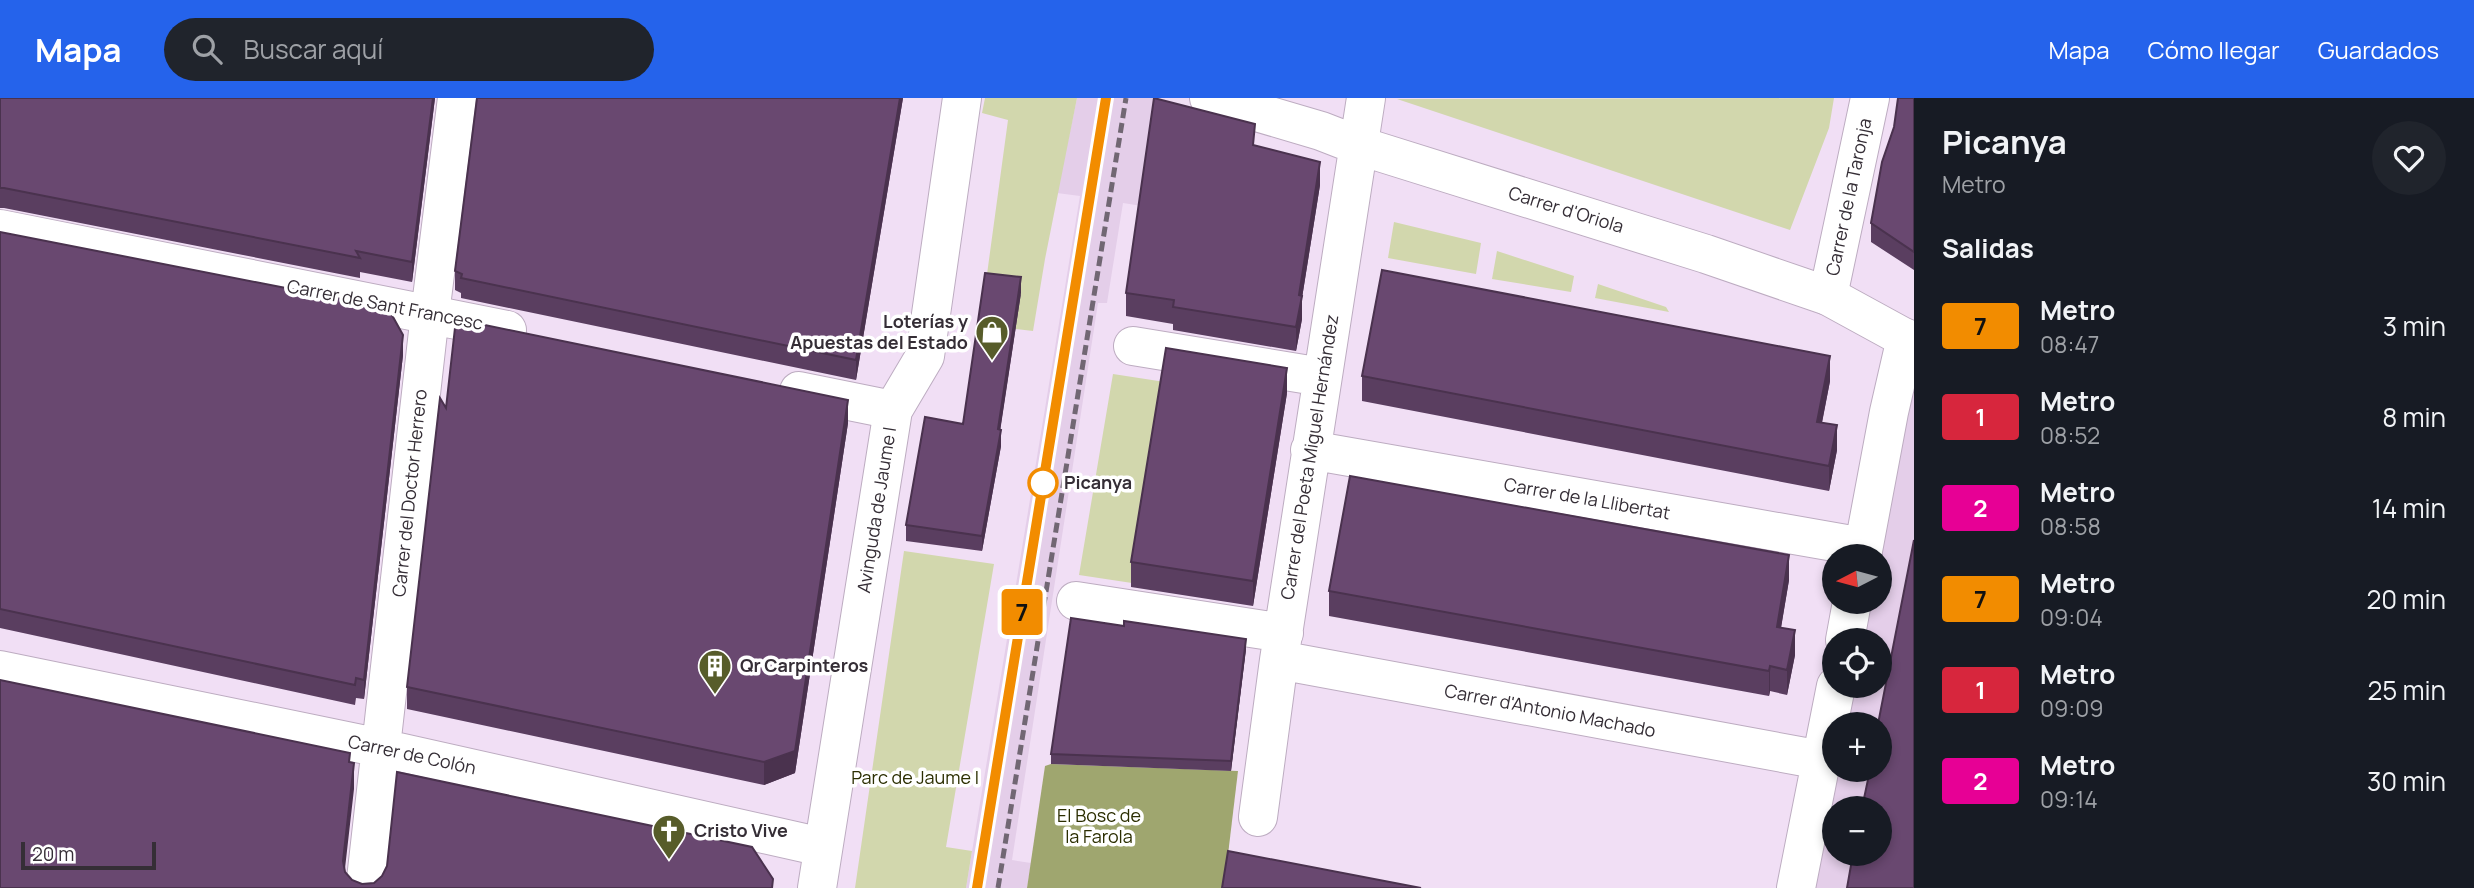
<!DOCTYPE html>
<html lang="es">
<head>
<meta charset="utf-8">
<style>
  :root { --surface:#171b24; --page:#20242c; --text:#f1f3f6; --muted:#9ea1a6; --accent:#2563eb }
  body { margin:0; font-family:Manrope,sans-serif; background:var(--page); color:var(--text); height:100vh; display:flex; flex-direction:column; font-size:26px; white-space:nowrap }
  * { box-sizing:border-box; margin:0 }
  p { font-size:23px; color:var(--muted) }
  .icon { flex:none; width:38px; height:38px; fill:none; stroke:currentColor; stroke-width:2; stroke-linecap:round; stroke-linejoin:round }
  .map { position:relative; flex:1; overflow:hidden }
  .drawer { display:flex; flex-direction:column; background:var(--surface); width:560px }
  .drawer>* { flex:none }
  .badge { padding:0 14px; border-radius:5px; font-size:24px; line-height:46px }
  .needle { width:46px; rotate:264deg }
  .buttons { position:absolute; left:1822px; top:446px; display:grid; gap:14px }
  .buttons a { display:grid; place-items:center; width:70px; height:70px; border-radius:50%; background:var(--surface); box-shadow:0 4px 10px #0003; font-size:35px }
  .scale { position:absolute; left:21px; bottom:18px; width:135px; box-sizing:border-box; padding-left:7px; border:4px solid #352e36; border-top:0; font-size:19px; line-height:24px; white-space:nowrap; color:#352e36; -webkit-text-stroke:5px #fff; paint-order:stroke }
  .map>.badge { position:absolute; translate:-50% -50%; box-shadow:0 0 0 4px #fff }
  h2 { padding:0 28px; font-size:26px; line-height:63px }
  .round { display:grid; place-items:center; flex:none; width:74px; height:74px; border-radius:37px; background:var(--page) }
  .overview { display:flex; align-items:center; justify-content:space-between; height:119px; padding:0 28px }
  h1 { font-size:33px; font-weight:700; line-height:52px }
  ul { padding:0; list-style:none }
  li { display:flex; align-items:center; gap:21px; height:91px; padding:0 28px }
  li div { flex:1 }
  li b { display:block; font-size:26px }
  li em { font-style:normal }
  li .badge { min-width:77px; font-weight:700; text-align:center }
  header { display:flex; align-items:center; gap:42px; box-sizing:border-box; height:98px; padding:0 35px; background:var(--accent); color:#fff }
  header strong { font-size:33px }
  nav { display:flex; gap:38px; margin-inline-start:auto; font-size:24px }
  .search { width:490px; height:63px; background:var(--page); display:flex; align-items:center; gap:18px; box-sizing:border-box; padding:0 24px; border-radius:38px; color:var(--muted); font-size:26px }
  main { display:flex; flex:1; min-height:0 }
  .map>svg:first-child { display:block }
</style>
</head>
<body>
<header>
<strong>Mapa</strong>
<div class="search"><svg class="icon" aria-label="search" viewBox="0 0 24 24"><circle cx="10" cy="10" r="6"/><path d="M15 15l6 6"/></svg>Buscar aquí</div>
<nav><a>Mapa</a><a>Cómo llegar</a><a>Guardados</a></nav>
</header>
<main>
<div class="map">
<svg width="1914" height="790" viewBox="0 0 1914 790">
  <rect width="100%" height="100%" fill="#f1dff5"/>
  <path fill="#e4cee9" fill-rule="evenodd" d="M1077,0h80l-15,108 -19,-3 -16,100h-9l-86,557 19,3 -4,25h-61l114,-692 -23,-3z
    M1914,245v545h-117l39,-202h44v-46h-35l7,-38h28v-46zM1834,626h46v46h-46zM1834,710h46v46h-46z"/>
  <path fill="#d2d7ad" d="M985,0h92l-32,161 -12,72 -18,-2 -30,-40 23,-169 -26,-7z
    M1834,0l-5,30 -39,102 -393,-131z
    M1394,124l87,21 -5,31 -88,-16z
    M1497,153l77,25 -3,16 -79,-13z
    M1598,186l68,23 3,5 -74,-14z
    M1113,276l52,8 -33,201 -53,-8z
    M904,453l90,13 -48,283 26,4 -6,37h-111z"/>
  <path fill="#9fa66f" d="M1051,666l187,7 -14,117h-197l18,-122z"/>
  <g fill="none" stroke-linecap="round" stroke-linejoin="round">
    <defs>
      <path id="minor" d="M1209,0l112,33 36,14
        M0,131l507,101
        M1828,198l42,-198
        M1133,248l189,31
        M799,293l94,19
        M1310,352l553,97
        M1862,458l27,-144 17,-74
        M1076,503l208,32
        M1845,542l7,-38
        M1279,562l542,100
        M0,572l381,78 441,99
        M1258,719l21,-157 87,-562
        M365,790l65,-574 27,-216
        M1796,790l40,-202"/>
      <path id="tertiary" d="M1357,47l349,109 122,42 86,47
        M817,790l76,-478 32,-54 37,-258"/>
    </defs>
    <use href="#minor" stroke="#bdacc1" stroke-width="40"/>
    <use href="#tertiary" stroke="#bdacc1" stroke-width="40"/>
    <use href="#minor" stroke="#fff" stroke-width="38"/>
    <use href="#tertiary" stroke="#fff" stroke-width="38"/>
    <path stroke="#716773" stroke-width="5" stroke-dasharray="10 5" stroke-linecap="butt" d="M977,790l129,-790
      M998,790l128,-790"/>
  </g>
  <path fill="#5a3e60" d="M0,0h435l-23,184 -52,-10v6l-356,-70h-4z
    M903,0l-47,282 -395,-82v-5l-6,-3v-19z
    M1914,0v172l-43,-28v-19z
    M1255,47l65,40 -18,113v21l-6,32 -123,-21v-6l-47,-8v-23z
    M0,134l403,123 -39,344 -8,-1 -1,7 -355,-77z
    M1021,195l-21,137 1,16 -19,105 -76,-10v-16l57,-101z
    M1362,278l468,5 -8,42 15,27 -8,41 -467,-90z
    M1287,295l-34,213 -122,-19v-25z
    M446,310l402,15 -53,350 -31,12 -357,-76v-22z
    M1789,482l-8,47 14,28 -8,40 -17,-4 -1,5 -440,-80v-25z
    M1246,551l-15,122 -180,-7v-10z"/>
  <path fill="#4a324e" d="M433,0h2l-23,184v-20z
    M900,0h3l-47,282v-20z
    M1320,64v23l-18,113v21l-6,32v-24l3,-32z
    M1021,179v16l-23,152v-16z
    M403,237v20l-39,344v-19z
    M1830,258v25l-13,66v-25z
    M1287,270v25l-34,213v-25z
    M848,302v23l-53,350 -31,12v-23z
    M1837,327v25l-8,41v-25z
    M1001,332v16l-19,105v-15z
    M1789,457v25l-12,72v-25z
    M1795,532v25l-8,40v-25z
    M1246,541v10l-15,122v-10z
    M1770,568v25l-1,5v-25z
    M354,665v26l-11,97v-25z"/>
  <path fill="#694870" stroke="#4a324e" stroke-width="2" d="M0,0h433l-21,164 -56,-11 4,7 -356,-70h-4z
    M477,0h423l-44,262 -395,-82 1,-4 -7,-3z
    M1154,0l101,26 -2,21 67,17 -21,133 3,1 -6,31 -123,-20 1,-7 -48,-7z
    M1898,0h16v154l-43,-29 11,-61 12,-35z
    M0,134l388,76 15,27 -39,345 -8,-2 -1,7 -355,-76z
    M1382,172l448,86 -13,66 20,3 -8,41 -467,-90z
    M985,175l36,4 -23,152 3,1 -19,106 -76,-11 19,-108 38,7z
    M456,221l392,81 -53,351 -31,11 -357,-75 33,-289 6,10z
    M1166,250l121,20 -34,213 -122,-19z
    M1350,378l439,79 -12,72 18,3 -8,40 -17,-4 -1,5 -440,-80z
    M1914,442v348h-67l6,-34h27v-46h-18l8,-38h10v-46h-2z
    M1071,520l53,8v-5l122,18 -15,122 -180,-7z
    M0,582l350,73 -1,9 5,1 -11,98 2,11 7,8 10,4 12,-1 8,-7 5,-10 10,-94 355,75 21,32 -1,9h-772z
    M1228,753l193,37h-199z"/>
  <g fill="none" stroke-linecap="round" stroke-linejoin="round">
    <defs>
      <path id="line" d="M977,790l129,-790"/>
    </defs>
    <use href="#line" stroke="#fff" stroke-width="16"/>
    <use href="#line" stroke="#f28c00" stroke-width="10"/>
  </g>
  <defs>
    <symbol id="shop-pin" viewBox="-11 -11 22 30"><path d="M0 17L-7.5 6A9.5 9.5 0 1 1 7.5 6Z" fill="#575c2a" stroke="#fff"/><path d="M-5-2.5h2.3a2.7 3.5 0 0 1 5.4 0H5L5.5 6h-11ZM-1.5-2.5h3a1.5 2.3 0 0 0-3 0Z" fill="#fff"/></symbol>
    <symbol id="building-pin" viewBox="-11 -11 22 30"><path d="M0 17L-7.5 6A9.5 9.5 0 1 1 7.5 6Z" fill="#575c2a" stroke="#fff"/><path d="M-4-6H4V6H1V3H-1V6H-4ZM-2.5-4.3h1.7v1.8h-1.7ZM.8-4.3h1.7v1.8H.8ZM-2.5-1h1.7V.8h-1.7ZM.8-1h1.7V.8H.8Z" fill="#fff"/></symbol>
    <symbol id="church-pin" viewBox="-11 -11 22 30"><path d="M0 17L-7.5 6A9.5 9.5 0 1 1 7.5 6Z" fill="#575c2a" stroke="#fff"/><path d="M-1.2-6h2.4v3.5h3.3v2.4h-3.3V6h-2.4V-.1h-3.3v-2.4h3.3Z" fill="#fff"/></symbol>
  </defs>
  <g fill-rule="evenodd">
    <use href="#shop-pin" x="973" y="215" width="38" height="52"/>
    <use href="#building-pin" x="696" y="549" width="38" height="52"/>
    <use href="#church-pin" x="650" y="714" width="38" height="52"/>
  </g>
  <circle fill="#fff" stroke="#f28c00" stroke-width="3.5" cx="1043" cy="385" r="14"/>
  <g text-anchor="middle" stroke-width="7" stroke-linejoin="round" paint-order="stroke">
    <g font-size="18" fill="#352e36" stroke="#fff">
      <text transform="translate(1849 99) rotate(-78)" y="6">Carrer de la Taronja</text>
      <text transform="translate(1566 112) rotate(17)" y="6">Carrer d'Oriola</text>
      <text transform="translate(385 207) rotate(11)" y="6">Carrer de Sant Francesc</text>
      <text transform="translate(1310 359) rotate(-81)" y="6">Carrer del Poeta Miguel Hernández</text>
      <text transform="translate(410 395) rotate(-84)" y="6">Carrer del Doctor Herrero</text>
      <text transform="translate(1587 401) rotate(10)" y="6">Carrer de la Llibertat</text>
      <text transform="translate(877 412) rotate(-81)" y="6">Avinguda de Jaume I</text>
      <text transform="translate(1550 613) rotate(11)" y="6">Carrer d'Antonio Machado</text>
      <text transform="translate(412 657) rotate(12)" y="6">Carrer de Colón</text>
    </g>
    <g font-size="18" font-weight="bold" fill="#352e36" stroke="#fff" text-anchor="start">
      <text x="968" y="230" text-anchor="end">Loterías y<tspan x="968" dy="21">Apuestas del Estado</tspan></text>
      <text x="740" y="574">Qr Carpinteros</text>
      <text x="694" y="739">Cristo Vive</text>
    </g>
    <g font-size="18" font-weight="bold" fill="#352e36" stroke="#fff" text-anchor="start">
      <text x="1064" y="391">Picanya</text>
    </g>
    <g font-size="18" fill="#2b2e01" stroke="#fff">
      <text x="915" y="686">Parc de Jaume I</text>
      <text x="1099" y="724">El Bosc de<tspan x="1099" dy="21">la Farola</tspan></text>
    </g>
  </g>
</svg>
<div class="buttons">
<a><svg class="needle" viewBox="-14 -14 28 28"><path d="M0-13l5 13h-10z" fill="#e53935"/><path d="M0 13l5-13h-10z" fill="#9ea1a6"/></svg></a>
<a><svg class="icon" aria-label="locate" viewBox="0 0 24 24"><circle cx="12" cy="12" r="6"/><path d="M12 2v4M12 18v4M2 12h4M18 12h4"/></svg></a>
<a>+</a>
<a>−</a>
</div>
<div class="scale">20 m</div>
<b class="badge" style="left:1022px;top:514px;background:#f28c00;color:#111">7</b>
</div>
<section class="drawer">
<div class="overview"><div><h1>Picanya</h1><p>Metro</p></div><a class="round"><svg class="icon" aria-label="heart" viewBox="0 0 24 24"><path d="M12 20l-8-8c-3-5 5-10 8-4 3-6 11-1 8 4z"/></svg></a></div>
<h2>Salidas</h2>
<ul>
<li><span class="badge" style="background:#f28c00;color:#111">7</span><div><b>Metro</b><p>08:47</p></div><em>3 min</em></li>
<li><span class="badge" style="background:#d7263d;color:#fff">1</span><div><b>Metro</b><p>08:52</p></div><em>8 min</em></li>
<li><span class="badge" style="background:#e70095;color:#fff">2</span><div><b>Metro</b><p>08:58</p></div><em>14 min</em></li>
<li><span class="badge" style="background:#f28c00;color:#111">7</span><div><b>Metro</b><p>09:04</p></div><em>20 min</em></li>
<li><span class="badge" style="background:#d7263d;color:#fff">1</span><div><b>Metro</b><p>09:09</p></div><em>25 min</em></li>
<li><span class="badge" style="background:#e70095;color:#fff">2</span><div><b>Metro</b><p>09:14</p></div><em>30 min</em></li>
</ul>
</section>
</main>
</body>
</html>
